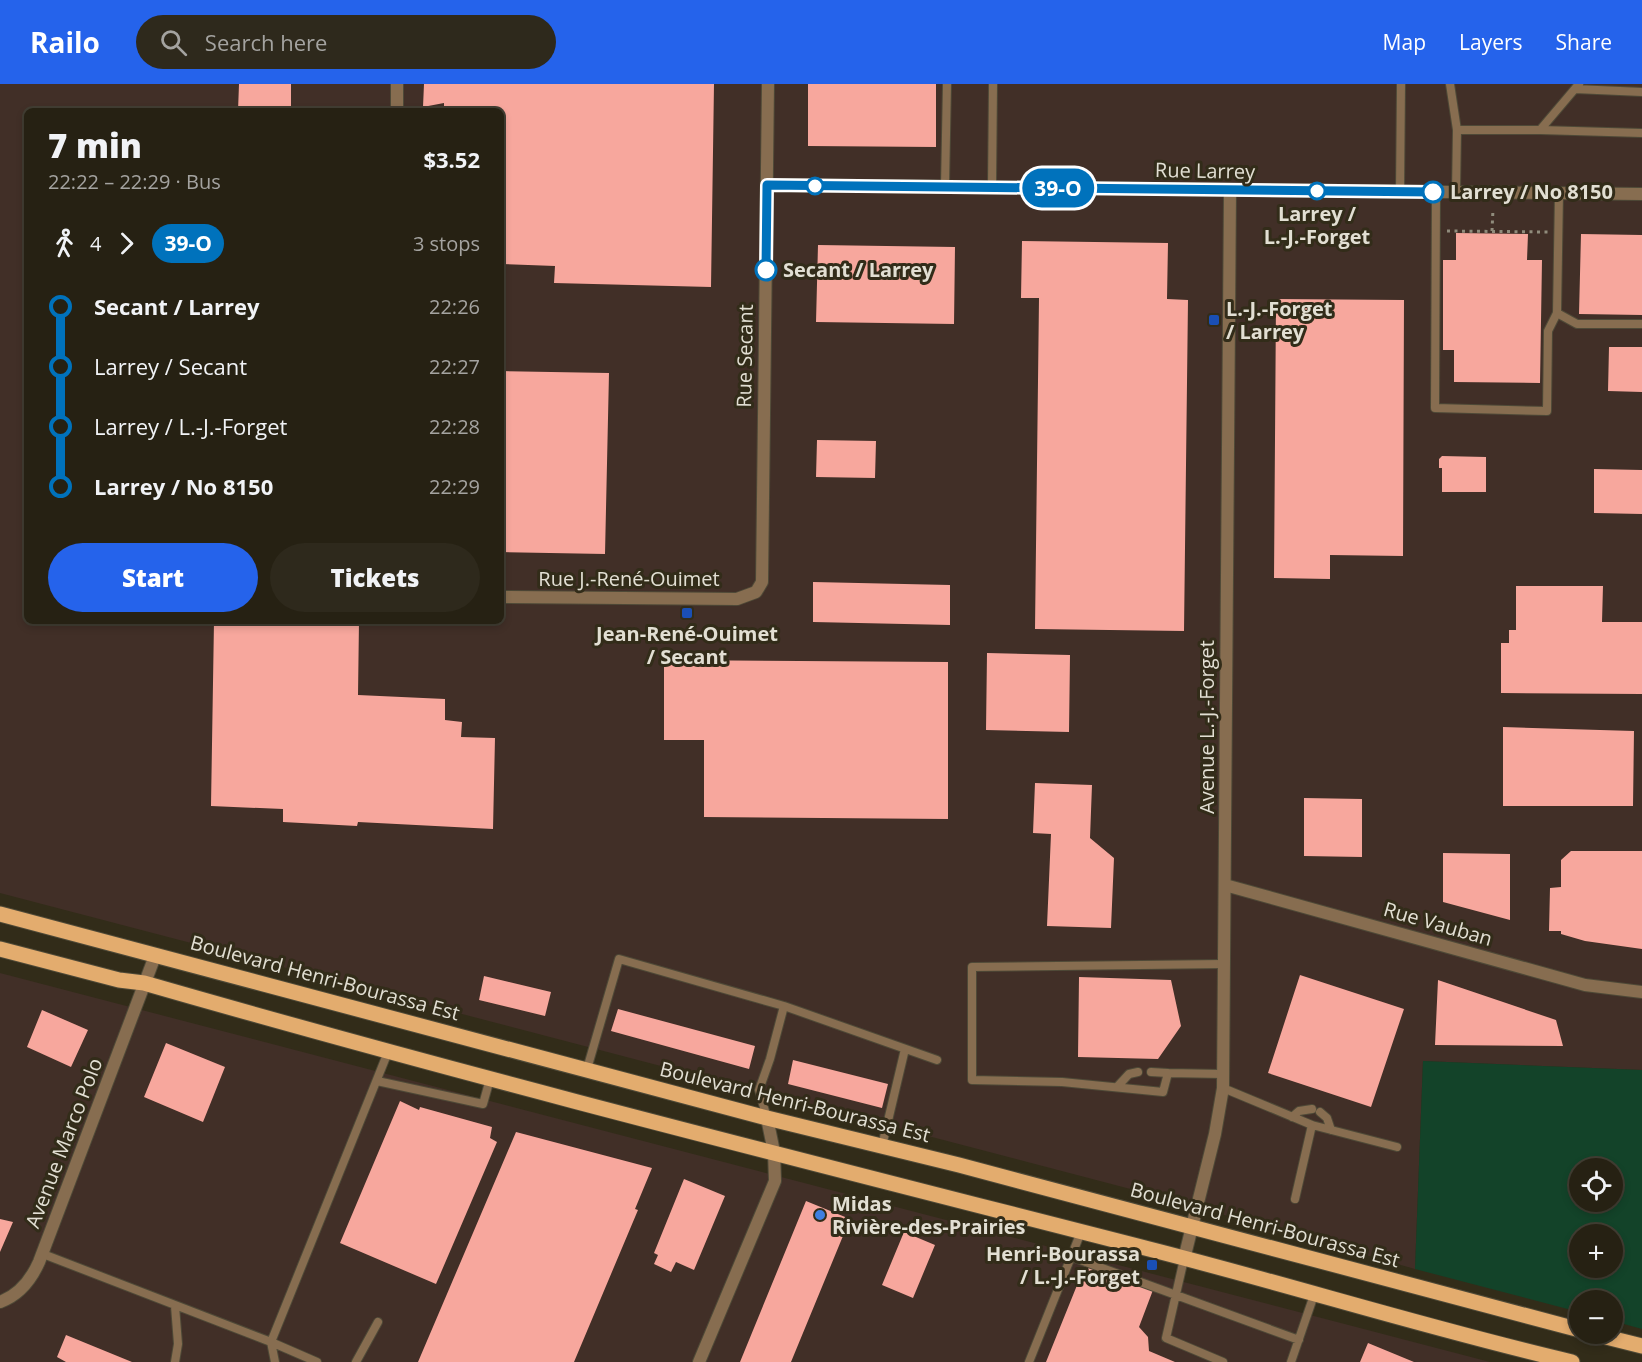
<!DOCTYPE html>
<html lang="en">
<head>
<meta charset="utf-8">
<style>
  :root { --surface:#262113; --page:#2e291c; --text:#f1f3f6; --muted:#a4a3a0; --line:#423e33; --accent:#2563eb }
  body { margin:0; font-family:"Open Sans",sans-serif; background:var(--page); color:var(--text); height:100vh; display:flex; flex-direction:column; font-size:22px; white-space:nowrap }
  * { box-sizing:border-box; margin:0 }
  p { font-size:20px; color:var(--muted) }
  .icon { flex:none; width:33px; height:33px; fill:none; stroke:currentColor; stroke-width:2; stroke-linecap:round; stroke-linejoin:round }
  .map { position:relative; flex:1; overflow:hidden }
  .drawer { position:absolute; left:24px; top:24px; width:480px; height:516px; display:flex; flex-direction:column; background:var(--surface); border-radius:9px; box-shadow:0 3px 9px #0003,0 0 0 2px var(--line) }
  .drawer>* { flex:none }
  .badge { padding:0 12px; border-radius:20px; font-size:21px; line-height:39px }
  .fabs { position:absolute; left:1569px; top:1074px; display:grid; gap:12px }
  .fabs a { display:grid; place-items:center; width:54px; height:54px; border-radius:50%; background:var(--surface); box-shadow:0 3px 9px #0003,0 0 0 2px var(--line); font-size:30px }
  .map>.badge { position:absolute; translate:-50% -50%; box-shadow:0 0 0 3px #fff }
  .legs { display:flex; align-items:center; gap:9px; height:66px; padding:0 24px; font-size:20px }
  .legs p { margin-inline-start:auto }
  .summary { display:flex; align-items:center; justify-content:space-between; height:102px; padding:0 24px }
  h1 { font-size:33px; font-weight:800; line-height:45px }
  .action { display:flex; gap:12px; margin-top:auto; padding:12px 24px }
  .action a { flex:1; height:69px; border-radius:36px; background:var(--accent); color:#fff; font-size:24px; font-weight:800; line-height:69px; text-align:center }
  .action a+a { background:var(--page); color:var(--text) }
  ul { padding:0 24px; list-style:none }
  li { display:flex; align-items:center; gap:21px; height:60px; font-size:22px }
  li i { display:grid; place-items:center; width:9px; height:100%; margin:0 8px; background:currentColor }
  li i::after { content:''; width:15px; height:15px; margin:-8px; border:4px solid; border-radius:50%; background:var(--surface) }
  li p { margin-inline-start:auto }
  li:first-child i { background:linear-gradient(#0000 50%,currentColor 0) }
  li:last-child i { background:linear-gradient(currentColor 50%,#0000 0) }
  header { display:flex; align-items:center; gap:36px; box-sizing:border-box; height:84px; padding:0 30px; background:var(--accent); color:#fff }
  header strong { font-size:28px }
  nav { display:flex; gap:33px; margin-inline-start:auto; font-size:21px }
  .search { width:420px; height:54px; background:var(--page); display:flex; align-items:center; gap:15px; box-sizing:border-box; padding:0 21px; border-radius:33px; color:var(--muted); font-size:22px }
  .map>svg:first-child { display:block }
</style>
</head>
<body>
<header>
<strong>Railo</strong>
<div class="search"><svg class="icon" aria-label="search" viewBox="0 0 24 24"><circle cx="10" cy="10" r="6"/><path d="M15 15l6 6"/></svg>Search here</div>
<nav><a>Map</a><a>Layers</a><a>Share</a></nav>
</header>
<div class="map">
<svg width="1642" height="1278" viewBox="0 0 1642 1278">
  <rect width="100%" height="100%" fill="#322c19"/>
  <path fill="#412f27" fill-rule="evenodd" d="M0,0h1642v986l-219,-9 -8,208 -254,-72 -1161,-304zM27,27h474v510h-474z
    M0,889l1490,389h-1490z"/>
  <path fill="#134329" fill-rule="evenodd" d="M1423,977l219,9v259l-29,-8 -1,-21h-32l-1,12 -164,-43zM1580,1084h32v34h-32zM1580,1150h32v34h-32z"/>
  <path fill="#f7a79d" d="M239,0h52v27h-53z
    M424,0h290l-3,203 -157,-4 1,-17 -54,-2v-153h-57v-8l-21,4z
    M808,0h128v63l-128,-1z
    M1456,149l72,1 -1,26h15l-2,123 -86,-1v-32h-11v-90h13z
    M1581,150l61,1v80l-63,-1z
    M1022,157l146,2 -1,56 21,1 -4,331 -149,-2 4,-331h-18z
    M818,161l137,2 -1,77 -138,-2z
    M1276,215l128,1 -1,256 -73,-1v24l-56,-1z
    M1609,263h33v45l-34,-1z
    M501,287l108,2 -4,181 -104,-2z
    M817,356l59,1 -1,37 -59,-1z
    M1442,372l44,1v35h-44v-24h-3v-9z
    M1594,385l48,1v44l-48,-1z
    M813,498l137,3v40l-137,-3z
    M1516,502h87l-1,36h40v72l-141,-1v-50h8v-13h7z
    M214,537h145l-1,74 87,4v21l17,2 -1,15 34,1 -2,91 -135,-7 -1,4 -74,-4v-13l-72,-3z
    M987,569l83,2 -1,77 -83,-2z
    M664,576l284,2v157l-244,-2v-77h-40z
    M1503,643l131,4 -1,75h-130z
    M1035,699l57,2 -2,53 24,20 -3,70 -64,-2 4,-92 -18,-1z
    M1304,714l58,1v58l-58,-1z
    M1571,767h71v98l-57,-8 -24,-7v-3h-12l1,-43 11,-1v-27z
    M1443,769l67,1v66l-67,-18z
    M1300,891l104,34 -33,98 -103,-34z
    M484,892l67,16 -6,24 -66,-16z
    M1079,893l92,3 10,46 -23,33 -80,-2z
    M1438,896l118,40 7,26 -128,-1z
    M618,925l137,37 -6,23 -138,-38z
    M42,926l46,20 -17,37 -44,-20z
    M166,959l59,24 -22,55 -59,-25z
    M793,976l95,24 -6,24 -94,-24z
    M400,1017l19,9 1,-3 72,20 -2,11 7,4 -61,142 -96,-41z
    M516,1048l136,36 -17,41 3,1 -64,152h-156z
    M684,1095l41,17 -31,74 -18,-8 -5,10 -17,-8 4,-9 -4,-2z
    M806,1117l44,18 -59,143h-51z
    M0,1135l13,3 -13,30z
    M904,1148l31,13 -22,53 -31,-13z
    M1086,1179l67,27 -14,37 9,10 1,14 26,11h-129z
    M66,1251l66,27h-66l-9,-5z
    M1368,1259l46,19h-54z"/>
  <g fill="none" stroke-linecap="round" stroke-linejoin="round">
    <defs>
      <path id="lane" d="M1450,0l7,46 -1,62
        M1575,5l67,3
        M1457,46h83l39,-46
        M1540,46l102,3
        M945,102l2,-102
        M992,102l1,-102
        M1400,108l1,-108
        M1436,108l-1,216 112,3 1,-80 9,-18 2,-120
        M1557,229l20,11h65
        M784,922l153,54
        M587,985l32,-110 165,47 -14,53 -11,31 8,28
        M1151,988l17,1
        M1223,990l-55,-1 -5,19 -101,-10 -90,-2v-113l252,-3
        M377,997l106,23 7,-25
        M1117,1003l12,-13 9,-2
        M1223,1004l89,37 85,22
        M1320,1028l7,6 4,12
        M1292,1033l7,-6 13,-2
        M882,1062l23,-97
        M1295,1115l17,-74
        M43,1170l228,88 117,-290
        M1072,1173l227,83
        M1184,1175l-18,79 57,24
        M175,1222l3,38 -3,18
        M271,1258l46,20
        M271,1258l4,20
        M356,1278l22,-40
        M1029,1278l52,-130
        M1291,1278l23,-67"/>
      <path id="street" d="M397,27v-27
        M767,101l875,9
        M501,513l236,2 19,-7 6,-10 6,-498
        M1225,801l360,100 57,7
        M1184,1175l31,-125 8,-46 7,-897
        M0,1218c19,-7 31,-22 39,-40l116,-306
        M699,1278l76,-181 -1,-29 -7,-34"/>
      <path id="primary" d="M0,830l767,204 192,47 621,165
        M0,865l119,31 25,3c333,96 669,180 1005,266 142,36 281,80 423,113
        M1594,1250l48,12"/>
    </defs>
    <use href="#lane" stroke="#4e4937" stroke-width="10"/>
    <use href="#street" stroke="#4e4937" stroke-width="14"/>
    <use href="#primary" stroke="#4e4937" stroke-width="17"/>
    <path stroke="#908c7c" stroke-width="3" stroke-dasharray="3 4.5" stroke-linecap="butt" d="M1447,147l101,1
      M1492,147l1,-22"/>
    <use href="#lane" stroke="#876d50" stroke-width="8"/>
    <use href="#street" stroke="#876d50" stroke-width="12"/>
    <use href="#primary" stroke="#e3ac6e" stroke-width="15"/>
  </g>
  <g fill="none" stroke-linecap="round" stroke-linejoin="round">
    <defs>
      <path id="line-1" d="M766,186l1,-85 666,7"/>
    </defs>
    <use href="#line-1" stroke="#fff" stroke-width="14"/>
    <use href="#line-1" stroke="#0072bc" stroke-width="9"/>
  </g>
  <g fill="#fff" stroke="#0072bc" stroke-width="3">
    <circle cx="815" cy="102" r="8"/>
    <circle cx="1317" cy="107" r="8"/>
    <circle cx="1433" cy="108" r="10"/>
    <circle cx="766" cy="186" r="10"/>
  </g>
  <g fill="#1a4fb4" stroke="#322c19" stroke-width="2">
    <rect x="1208" y="230" width="12" height="12" rx="3"/>
    <rect x="681" y="523" width="12" height="12" rx="3"/>
    <rect x="1146" y="1175" width="12" height="12" rx="3"/>
  </g>
  <circle fill="#3f7fe0" stroke="#322c19" stroke-width="2" cx="820" cy="1131" r="6"/>
  <g text-anchor="middle" stroke-width="6" stroke-linejoin="round" paint-order="stroke">
    <g font-size="20" fill="#e2dfd3" stroke="#322c19">
      <text transform="translate(1205 87) rotate(1)" y="7">Rue Larrey</text>
      <text transform="translate(745 272) rotate(-89)" y="7">Rue Secant</text>
      <text x="629" y="502">Rue J.-René-Ouimet</text>
      <text transform="translate(1207 643) rotate(-90)" y="7">Avenue L.-J.-Forget</text>
      <text transform="translate(1438 840) rotate(16)" y="7">Rue Vauban</text>
      <text transform="translate(325 894) rotate(15)" y="7">Boulevard Henri-Bourassa Est</text>
      <text transform="translate(795 1018) rotate(14)" y="7">Boulevard Henri-Bourassa Est</text>
      <text transform="translate(64 1059) rotate(-69)" y="7">Avenue Marco Polo</text>
      <text transform="translate(1265 1141) rotate(15)" y="7">Boulevard Henri-Bourassa Est</text>
    </g>
    <g font-size="20" font-weight="bold" fill="#e2dfd3" stroke="#322c19" text-anchor="start">
      <text x="1450" y="115">Larrey / No 8150</text>
      <text x="1317" y="137" text-anchor="middle">Larrey /<tspan x="1317" dy="23">L.-J.-Forget</tspan></text>
      <text x="783" y="193">Secant / Larrey</text>
    </g>
    <g font-size="20" font-weight="bold" fill="#e2dfd3" stroke="#322c19" text-anchor="start">
      <text x="1226" y="232">L.-J.-Forget<tspan x="1226" dy="23">/ Larrey</tspan></text>
      <text x="687" y="557" text-anchor="middle">Jean-René-Ouimet<tspan x="687" dy="23">/ Secant</tspan></text>
      <text x="832" y="1127">Midas<tspan x="832" dy="23">Rivière-des-Prairies</tspan></text>
      <text x="1140" y="1177" text-anchor="end">Henri-Bourassa<tspan x="1140" dy="23">/ L.-J.-Forget</tspan></text>
    </g>
  </g>
</svg>
<div class="fabs">
<a><svg class="icon" aria-label="locate" viewBox="0 0 24 24"><circle cx="12" cy="12" r="6"/><path d="M12 2v4M12 18v4M2 12h4M18 12h4"/></svg></a>
<a>+</a>
<a>−</a>
</div>
<b class="badge" style="left:1058px;top:104px;background:#0072bc;color:#fff">39-O</b>
<section class="drawer">
<div class="summary"><div><h1>7 min</h1><p>22:22 – 22:29 · Bus</p></div><b>$3.52</b></div>
<div class="legs"><svg class="icon" aria-label="walk" viewBox="0 0 24 24"><circle cx="13" cy="4" r="2"/><path d="M13 8l-2 6 4 7M11 14l-3 7M7 12l3-4h3l4 4"/></svg>4<svg class="icon" aria-label="forward" viewBox="0 0 24 24"><path d="M9 5l7 7-7 7"/></svg><b class="badge" style="background:#0072bc;color:#fff">39-O</b><p>3 stops</p></div>
<ul>
<li><i style="color:#0072bc"></i><b>Secant / Larrey</b><p>22:26</p></li>
<li><i style="color:#0072bc"></i><span>Larrey / Secant</span><p>22:27</p></li>
<li><i style="color:#0072bc"></i><span>Larrey / L.-J.-Forget</span><p>22:28</p></li>
<li><i style="color:#0072bc"></i><b>Larrey / No 8150</b><p>22:29</p></li>
</ul>
<div class="action"><a>Start</a><a>Tickets</a></div>
</section>
</div>
</body>
</html>
